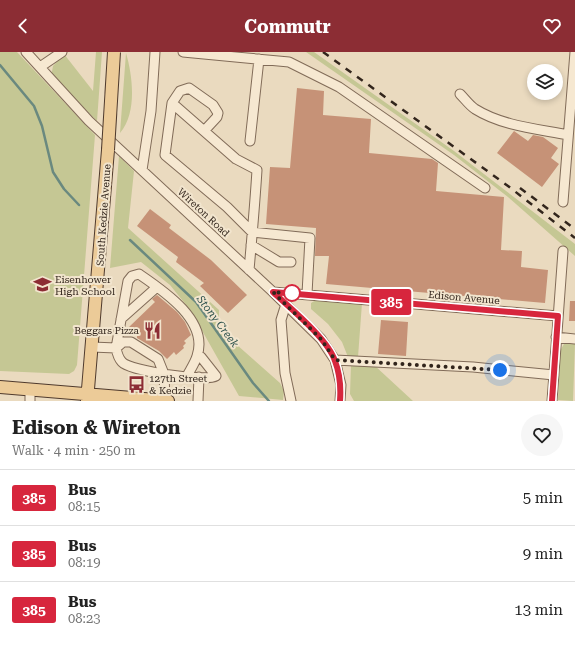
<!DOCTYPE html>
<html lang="en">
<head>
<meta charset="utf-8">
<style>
  :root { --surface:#fff; --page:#f6f6f6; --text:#222; --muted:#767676; --line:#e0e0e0; --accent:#8c2d34 }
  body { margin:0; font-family:"Roboto Serif",serif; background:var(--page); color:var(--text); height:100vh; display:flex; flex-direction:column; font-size:15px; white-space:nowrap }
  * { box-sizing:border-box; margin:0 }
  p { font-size:13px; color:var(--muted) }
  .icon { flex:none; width:22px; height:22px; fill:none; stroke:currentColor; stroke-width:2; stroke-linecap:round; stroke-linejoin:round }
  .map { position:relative; height:349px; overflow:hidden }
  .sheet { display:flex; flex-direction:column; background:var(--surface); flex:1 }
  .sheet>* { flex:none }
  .badge { padding:0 8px; border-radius:3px; font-size:14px; line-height:26px }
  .fabs { position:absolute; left:527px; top:12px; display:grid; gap:8px }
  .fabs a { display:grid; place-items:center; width:36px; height:36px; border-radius:50%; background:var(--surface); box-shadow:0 2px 6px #0003; font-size:20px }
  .you { position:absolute; width:20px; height:20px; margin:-10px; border:3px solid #fff; border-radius:50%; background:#1a73e8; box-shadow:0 0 0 6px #1a73e833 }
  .map>.badge { position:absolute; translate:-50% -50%; box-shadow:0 0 0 2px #fff }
  .round { display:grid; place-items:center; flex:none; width:42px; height:42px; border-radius:21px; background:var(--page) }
  .overview { display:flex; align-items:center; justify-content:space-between; height:68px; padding:0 12px }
  h1 { font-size:19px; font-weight:700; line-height:30px }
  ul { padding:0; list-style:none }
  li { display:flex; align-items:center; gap:12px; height:56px; padding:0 12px; border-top:1px solid var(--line) }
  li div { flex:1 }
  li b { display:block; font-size:15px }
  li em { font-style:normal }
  li .badge { min-width:44px; font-weight:700; text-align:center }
  header { display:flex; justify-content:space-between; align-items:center; height:52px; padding:0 12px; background:var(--accent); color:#fff; font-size:18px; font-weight:700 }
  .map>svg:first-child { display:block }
</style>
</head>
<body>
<header><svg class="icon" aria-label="back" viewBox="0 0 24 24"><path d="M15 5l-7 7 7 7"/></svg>Commutr<svg class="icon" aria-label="heart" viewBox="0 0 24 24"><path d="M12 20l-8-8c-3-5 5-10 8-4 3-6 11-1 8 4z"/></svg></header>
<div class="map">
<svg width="575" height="349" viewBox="0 0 575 349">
  <rect width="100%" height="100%" fill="#eadabf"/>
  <path fill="#c5c794" d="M0,0h17l78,83 -18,230 -3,6 -5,3 -69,-3z
    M96,0h6l-5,69 -46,-44 2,-11 11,-12 29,37z
    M306,0h8l140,99 121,93v12l-67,-59 -54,-42z
    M126,1c7,24 11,60 -6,80z
    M119,104l15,15 -6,57 91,82v19l61,54 4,8 -1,9 -44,-4 -48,-85 -21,-26 -29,-23 -31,6z
    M316,248l46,3 -4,54h-10l-6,-15 -14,-18 -17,-15v-6z
    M564,292h11l-2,57 -15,-1 2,-49z
    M351,312l23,1 39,36h-59l-4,-7z"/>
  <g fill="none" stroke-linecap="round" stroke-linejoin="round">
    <path stroke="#6a897f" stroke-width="2.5" d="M0,13l34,41 8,20 11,46 11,17 15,16
      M130,188l66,62 57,81 16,18"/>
  </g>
  <path fill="#c69277" d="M297,36l27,3 -1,24 48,4 -2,34 63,6 6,4 -2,28 68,6 -3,53 21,1 -1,16 27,3 -3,33 -219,-19 3,-28h-14l1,-28 -50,-4 4,-57 20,1z
    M514,79l14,10 5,-6 10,2 15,11 -7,10 8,6 -17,23 -45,-34z
    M150,157l21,16 -2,3 42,32 36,35 -19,18 -28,-27 4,-3 -28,-21 2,-5 -41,-31z
    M157,243l20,17 8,10 6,13 -7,6 2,2 -3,3 1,2 -8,7 -2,-3 -7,7 -8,-8 -22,-13v-3l-8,-8 26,-25 -3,-3z
    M570,249h5v20h-6z
    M381,268l27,2 -2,34 -28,-2z"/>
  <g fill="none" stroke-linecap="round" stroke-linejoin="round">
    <defs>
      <path id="minor" d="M26,0l63,69 184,171 48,47 14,21 6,25 -1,16
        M183,0l106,10 50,25 146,101
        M40,15l22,-15
        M460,42c5,5 9,11 15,15 27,17 63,20 93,26
        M172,51l8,-12 9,-3 24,17 5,8 -1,4 -13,14
        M250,89l9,-82
        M142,118l9,-59 4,-59
        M563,150l12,-150
        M251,193l28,17h12
        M249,218c3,-34 6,-67 8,-100l-21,-11 -64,-56 -7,52 62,52 25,25 58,6 -3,56
        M273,240l285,24
        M286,252l-5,16 4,53 6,28
        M121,267l36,-32
        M556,285l19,2
        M92,295l24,1 7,-6h8l27,17 6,15 1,27
        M335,308l138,7 81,8
        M187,324c3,-6 8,-13 10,-20 12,-35 -33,-65 -58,-82l-7,2 -4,5 -12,67c1,5 2,10 6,14 8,9 84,20 94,14l-15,-19 -3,-1
        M30,349v-11
        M198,349l1,-24
        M552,349l11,-150"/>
      <path id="major" d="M0,335l168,14
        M87,349l21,-251"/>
    </defs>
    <use href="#minor" stroke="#816b58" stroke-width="11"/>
    <use href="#major" stroke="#4f3a2d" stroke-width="14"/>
    <use href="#minor" stroke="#f6e8d1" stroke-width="9"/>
    <use href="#major" stroke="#eccb98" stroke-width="12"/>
    <path stroke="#32251c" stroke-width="2.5" stroke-dasharray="7 7" stroke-linecap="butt" d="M323,0l185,134 67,52
      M520,136l55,41"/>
    <defs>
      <path id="major-bridge" d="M108,98l6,-98"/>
    </defs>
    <use href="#major-bridge" stroke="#4f3a2d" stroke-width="14" stroke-linecap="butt"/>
    <use href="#major-bridge" stroke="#eccb98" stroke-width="12"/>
  </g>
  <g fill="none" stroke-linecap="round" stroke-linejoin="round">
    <defs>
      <path id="line" d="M340,349c1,-14 0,-27 -5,-40 -7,-22 -45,-53 -62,-69l285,24 -6,85"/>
    </defs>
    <use href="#line" stroke="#fff" stroke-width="9"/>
    <use href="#line" stroke="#d7263d" stroke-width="6"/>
    <path stroke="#32251c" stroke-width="4" stroke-dasharray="0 7.2" d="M292,241l4,1 -23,-2 48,47 14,21 165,10"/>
  </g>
  <defs>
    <symbol id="school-bare" viewBox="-9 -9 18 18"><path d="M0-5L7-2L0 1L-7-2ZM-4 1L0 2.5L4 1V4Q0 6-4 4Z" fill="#8c2d34" stroke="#f2e5ce" stroke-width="2.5" paint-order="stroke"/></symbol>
    <symbol id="restaurant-bare" viewBox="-9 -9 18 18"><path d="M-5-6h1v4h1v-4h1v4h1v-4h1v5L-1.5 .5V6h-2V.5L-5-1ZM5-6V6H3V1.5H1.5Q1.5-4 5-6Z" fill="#8c2d34" stroke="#f2e5ce" stroke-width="2.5" paint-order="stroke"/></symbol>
    <symbol id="bus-bare" viewBox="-9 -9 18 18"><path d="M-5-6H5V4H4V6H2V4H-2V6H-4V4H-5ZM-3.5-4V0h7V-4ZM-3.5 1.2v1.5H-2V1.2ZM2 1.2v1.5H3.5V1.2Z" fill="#8c2d34" stroke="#f2e5ce" stroke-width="2.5" paint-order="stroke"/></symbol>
  </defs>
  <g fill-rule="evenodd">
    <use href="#school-bare" x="30" y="220" width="25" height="25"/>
    <use href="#restaurant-bare" x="140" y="266" width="25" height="25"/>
    <use href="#bus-bare" x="124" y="320" width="25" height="25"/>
  </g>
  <circle fill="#fff" stroke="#d7263d" stroke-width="2" cx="292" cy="241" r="8"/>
  <g text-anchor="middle" stroke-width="4" stroke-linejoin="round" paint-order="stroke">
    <g font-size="10" fill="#32251c" stroke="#f2e5ce">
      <text transform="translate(204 160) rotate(43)" y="4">Wireton Road</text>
      <text transform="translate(103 163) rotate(-86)" y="4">South Kedzie Avenue</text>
      <text transform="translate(464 245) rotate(5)" y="4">Edison Avenue</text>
    </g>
    <g font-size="10" fill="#32251c" stroke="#f2e5ce" text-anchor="start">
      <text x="55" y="231">Eisenhower<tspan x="55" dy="12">High School</tspan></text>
      <text x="139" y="282" text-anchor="end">Beggars Pizza</text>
      <text x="149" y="330">127th Street<tspan x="149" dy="12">&amp; Kedzie</tspan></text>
    </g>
    <g font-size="11" font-style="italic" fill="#2c514c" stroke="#f2e5ce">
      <text transform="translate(218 269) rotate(53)" y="4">Stony Creek</text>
    </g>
  </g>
</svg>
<div class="fabs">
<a><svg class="icon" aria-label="layers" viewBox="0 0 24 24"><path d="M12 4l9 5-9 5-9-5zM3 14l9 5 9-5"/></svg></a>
</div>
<div class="you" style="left:500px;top:318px"></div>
<b class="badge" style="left:391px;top:250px;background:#d7263d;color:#fff">385</b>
</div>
<section class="sheet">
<div class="overview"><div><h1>Edison &amp; Wireton</h1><p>Walk · 4 min · 250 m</p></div><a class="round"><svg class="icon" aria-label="heart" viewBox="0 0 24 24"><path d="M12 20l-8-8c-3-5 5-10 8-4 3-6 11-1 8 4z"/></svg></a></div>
<ul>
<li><span class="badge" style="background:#d7263d;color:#fff">385</span><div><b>Bus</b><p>08:15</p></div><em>5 min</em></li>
<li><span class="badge" style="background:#d7263d;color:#fff">385</span><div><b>Bus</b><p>08:19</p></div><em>9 min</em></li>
<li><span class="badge" style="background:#d7263d;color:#fff">385</span><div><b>Bus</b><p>08:23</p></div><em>13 min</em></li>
</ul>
</section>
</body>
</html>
